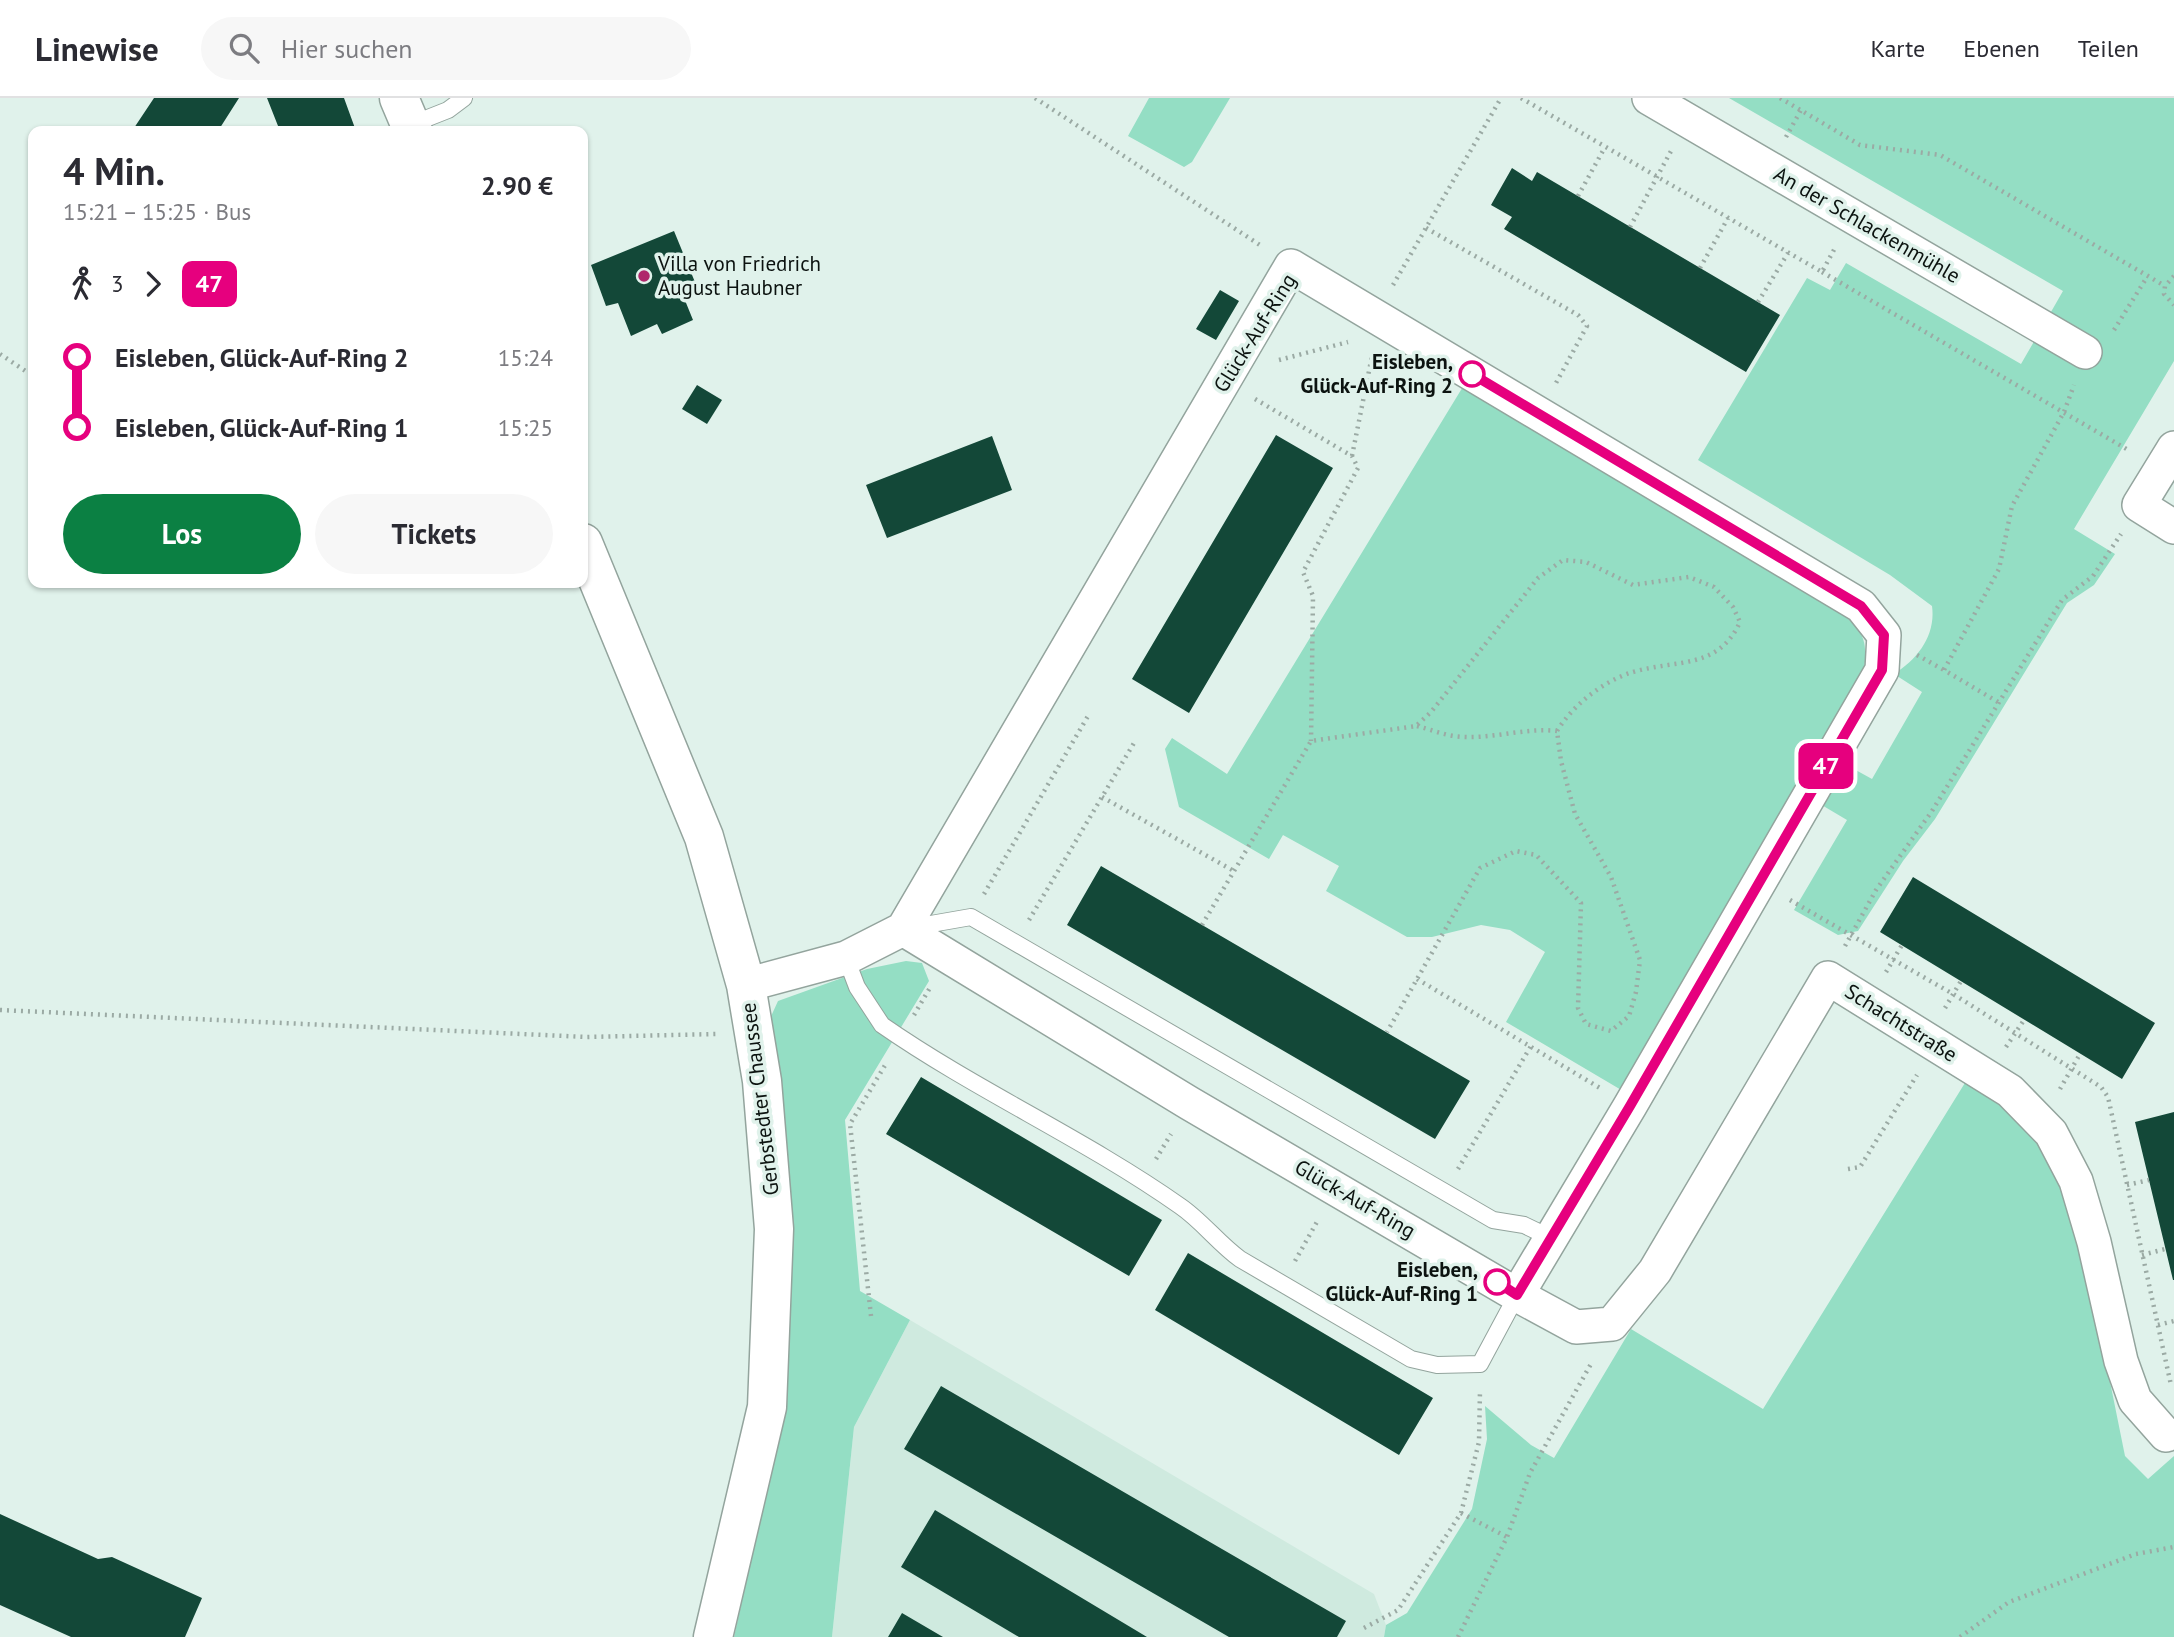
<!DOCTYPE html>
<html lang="de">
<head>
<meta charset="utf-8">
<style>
  :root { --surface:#fff; --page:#f7f7f7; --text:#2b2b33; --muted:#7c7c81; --line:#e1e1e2; --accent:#0b8043 }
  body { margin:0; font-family:"PT Sans",sans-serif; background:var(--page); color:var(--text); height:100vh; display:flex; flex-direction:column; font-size:26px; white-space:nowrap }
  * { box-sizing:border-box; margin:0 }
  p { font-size:23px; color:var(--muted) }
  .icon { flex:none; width:38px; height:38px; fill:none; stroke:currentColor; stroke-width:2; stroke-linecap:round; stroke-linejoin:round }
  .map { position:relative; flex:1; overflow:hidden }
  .drawer { position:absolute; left:28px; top:28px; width:560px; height:462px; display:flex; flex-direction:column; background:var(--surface); border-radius:14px; box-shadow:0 2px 5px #0004 }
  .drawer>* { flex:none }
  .badge { padding:0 14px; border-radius:10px; font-size:24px; line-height:46px }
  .map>.badge { position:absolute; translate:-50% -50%; box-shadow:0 0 0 4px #fff }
  .legs { display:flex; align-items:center; gap:10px; height:77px; padding:0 35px; font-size:23px }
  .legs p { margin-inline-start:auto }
  .head { display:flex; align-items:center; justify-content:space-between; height:119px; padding:0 35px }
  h1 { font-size:38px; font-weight:800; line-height:52px }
  .cta { display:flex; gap:14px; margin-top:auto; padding:14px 35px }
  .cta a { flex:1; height:80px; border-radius:42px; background:var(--accent); color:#fff; font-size:28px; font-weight:800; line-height:80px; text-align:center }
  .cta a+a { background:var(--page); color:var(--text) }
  ul { padding:0 35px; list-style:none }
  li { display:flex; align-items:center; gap:24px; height:70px; font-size:26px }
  li i { display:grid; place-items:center; width:10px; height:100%; margin:0 9px; background:currentColor }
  li i::after { content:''; width:18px; height:18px; margin:-9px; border:5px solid; border-radius:50%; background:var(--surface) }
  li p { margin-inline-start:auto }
  li:first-child i { background:linear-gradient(#0000 50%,currentColor 0) }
  li:last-child i { background:linear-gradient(currentColor 50%,#0000 0) }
  header { display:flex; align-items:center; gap:42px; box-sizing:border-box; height:98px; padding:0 35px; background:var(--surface); border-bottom:2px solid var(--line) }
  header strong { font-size:33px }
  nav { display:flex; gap:38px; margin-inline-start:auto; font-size:24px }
  .search { width:490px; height:63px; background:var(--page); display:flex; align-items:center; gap:18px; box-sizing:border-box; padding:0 24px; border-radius:38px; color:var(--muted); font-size:26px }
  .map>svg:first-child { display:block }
</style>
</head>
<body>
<header>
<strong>Linewise</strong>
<div class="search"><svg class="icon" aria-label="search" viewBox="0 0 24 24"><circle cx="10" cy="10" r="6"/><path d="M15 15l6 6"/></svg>Hier suchen</div>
<nav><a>Karte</a><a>Ebenen</a><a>Teilen</a></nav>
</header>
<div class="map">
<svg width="2174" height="1539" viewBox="0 0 2174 1539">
  <rect width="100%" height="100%" fill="#e0f2eb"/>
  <path fill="#cfeadf" d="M910,1222l464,274 12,31 -2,12h-552l22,-210z"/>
  <path fill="#94dec4" d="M1149,0h81l-38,64 -8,5 -56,-31z
    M1729,0h445v263l-100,168 41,25 -21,31 -27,18 -132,216 -32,42 -45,70 -20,4 -44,-25 53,-90 -27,-16 23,-41 29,16 50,-87 -28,-18c24,-15 42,-39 38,-68l-42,-31 -192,-115 109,-182 23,12 16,-27 175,101 42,-73z
    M1464,287l362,216c42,31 44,37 35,88l-238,402 -117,-69 39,-70 -35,-22 -29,-5 -49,12h-25l-81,-46 13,-25 -56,-31 -14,24 -90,-52 -14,-58 7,-11 55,36z
    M906,863l16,2 7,18 -84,139 15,171 50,29 -56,107 -22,210h-98l19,-87 15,-527 10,-22 89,-32z
    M1968,980l53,43 32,40 25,62 47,233 23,23 26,-23v181h-790l2,-12 21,-12 65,-104 15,-70 -2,-33 46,39 23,13 77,-129 132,80z"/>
  <path fill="#134838" d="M154,0h85l-21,33h-86z
    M267,0h77l12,33h-76z
    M1512,70l20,13 5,-9 243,143 -34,57 -242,-143 8,-12 -21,-12z
    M674,133l23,56 -15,6 11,27 -31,14 -5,-10 -26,12 -13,-33 -12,3 -15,-41z
    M1220,192l19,11 -23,39 -20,-11z
    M697,287l25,15 -15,24 -25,-15z
    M1276,337l57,33 -144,245 -57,-34z
    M992,338l20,54 -125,48 -21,-53z
    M1101,768l369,215 -35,58 -368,-214z
    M1913,779l242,146 -33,56 -242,-147z
    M921,979l241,143 -33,56 -243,-142z
    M2174,1014v168h-1l-38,-158z
    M1188,1155l245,145 -34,57 -244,-145z
    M941,1288l405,235 -9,16h-108l-325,-188z
    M935,1412l212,127h-128l-118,-70z
    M0,1416l98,45 14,-2 90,41 -17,39h-114l-71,-32z
    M902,1515l41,24h-55z"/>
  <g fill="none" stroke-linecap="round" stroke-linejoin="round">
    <defs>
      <path id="lane" d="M410,27l38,-15 16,-12
        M908,830l63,-11 522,303 31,5 27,13
        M846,860l11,29 25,38c95,66 203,114 298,181 22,15 38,37 60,53l171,100 26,6 43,-1 37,-69"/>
      <path id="street" d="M1649,0l436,254
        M2174,350l-35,57 35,22
        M746,887l100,-27 57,-29 388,-663 570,340 23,29 -2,35 -252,436 -113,189 -328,-192 -286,-174
        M1517,1197l59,32 36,-3 43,-53 173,-293 182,113 41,42 25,48 18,61 27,119 14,39 31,35"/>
      <path id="secondary" d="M399,0l14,33
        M583,445l121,294 42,148 16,96 12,148 -7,178 -54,230"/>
    </defs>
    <use href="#lane" stroke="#93a49d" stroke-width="18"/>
    <use href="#street" stroke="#93a49d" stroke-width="36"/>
    <use href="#secondary" stroke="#93a49d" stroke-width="41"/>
    <path stroke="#9baaa4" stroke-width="4.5" stroke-dasharray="2 5" stroke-linecap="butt" d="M1035,0l228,149
      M1521,0l301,174 14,-26
      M1780,0l80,47 80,10 225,131
      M1786,39l15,-27
      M1578,98l27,-49
      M1630,129l41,-76
      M1426,130l152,87 9,11 -31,57
      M1700,170l28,-50
      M1822,174l308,179
      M2174,178l-9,10 -1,8 10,11
      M1393,187l108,-187
      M1758,204l30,-49
      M2114,232l33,-53
      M0,256l33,22
      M1279,262l69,-18
      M1255,301l97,57 6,12 -55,104 10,24 -2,145
      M1352,358l20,-100
      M1917,557l27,15
      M1998,604l-54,-32 55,-101 13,-63 52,-94 10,-27
      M1417,628c12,3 24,8 37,10 34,5 69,-9 103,-5
      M1102,699l132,74
      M984,796l104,-178
      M1790,802l163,94 148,93 7,10 63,288
      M1029,822l105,-177
      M1202,827l109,-184 105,-15 15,-14 107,-134 25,-18 23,2 47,23 56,-8 25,10 19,20 7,15c-22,48 -63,37 -107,50 -30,9 -60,33 -76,59l4,30 14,53 36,63 29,83 -4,32 -7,24 -18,15 -25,-7 -8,-16 3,-105 -45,-48 -20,-4 -36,17 -93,164
      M1845,848l31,-56 56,-79 130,-211 31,-24 28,-42
      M1886,874l16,-27
      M1417,881l183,109
      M1945,910l16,-27
      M0,912l587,27 129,-3
      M914,917l17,-29
      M2006,949l18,-27
      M2060,991l20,-35
      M1156,1061l15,-25
      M1458,1071l73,-123
      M1848,1071l12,-2 57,-92
      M2127,1087l22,-5
      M2142,1157l23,-6
      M1295,1163l23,-41
      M871,1218l-21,-192 37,-62
      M2158,1227l16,-4
      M1461,1415l46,24
      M1364,1530l34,-18 63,-97 18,-71 1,-52
      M1458,1539l49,-100 23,-64 62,-111
      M1960,1539l49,-35 127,-48 38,-7"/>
    <use href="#lane" stroke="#fff" stroke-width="16"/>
    <use href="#street" stroke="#fff" stroke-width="33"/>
    <use href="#secondary" stroke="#fff" stroke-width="38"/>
  </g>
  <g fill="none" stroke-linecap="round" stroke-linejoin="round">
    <defs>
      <path id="line-1" d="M1472,276l389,232 23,29 -2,35 -252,436 -113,189 -20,-13"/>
    </defs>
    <use href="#line-1" stroke="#fff" stroke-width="16"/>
    <use href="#line-1" stroke="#e6007e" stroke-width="10"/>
  </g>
  <circle fill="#af286b" stroke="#e0f2eb" stroke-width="2.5" cx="644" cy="178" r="7"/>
  <g fill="#fff" stroke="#e6007e" stroke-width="3.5">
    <circle cx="1472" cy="276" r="12"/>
    <circle cx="1497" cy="1184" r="12"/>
  </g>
  <g text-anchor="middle" stroke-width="7" stroke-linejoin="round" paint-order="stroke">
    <g font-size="21" fill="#0c1310" stroke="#e0f2eb">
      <text transform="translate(1867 127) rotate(30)" y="7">An der Schlackenmühle</text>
      <text transform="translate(1255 235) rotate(-58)" y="7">Glück-Auf-Ring</text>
      <text transform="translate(1901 925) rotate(32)" y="7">Schachtstraße</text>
      <text transform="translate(760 1001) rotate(-97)" y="7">Gerbstedter Chaussee</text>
      <text transform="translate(1355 1101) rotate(30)" y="7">Glück-Auf-Ring</text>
    </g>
    <g font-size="21" fill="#0c1310" stroke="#e0f2eb" text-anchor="start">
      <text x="658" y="173">Villa von Friedrich<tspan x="658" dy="24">August Haubner</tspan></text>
    </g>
    <g font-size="21" font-weight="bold" fill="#0c1310" stroke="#e0f2eb" text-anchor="end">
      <text x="1453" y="271">Eisleben,<tspan x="1453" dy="24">Glück-Auf-Ring 2</tspan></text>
      <text x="1478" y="1179">Eisleben,<tspan x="1478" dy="24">Glück-Auf-Ring 1</tspan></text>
    </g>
  </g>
</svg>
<b class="badge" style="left:1826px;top:668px;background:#e6007e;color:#fff">47</b>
<section class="drawer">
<div class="head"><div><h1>4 Min.</h1><p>15:21 – 15:25 · Bus</p></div><b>2.90 €</b></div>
<div class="legs"><svg class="icon" aria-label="walk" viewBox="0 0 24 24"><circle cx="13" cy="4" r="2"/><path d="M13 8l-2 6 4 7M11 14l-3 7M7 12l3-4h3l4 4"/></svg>3<svg class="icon" aria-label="forward" viewBox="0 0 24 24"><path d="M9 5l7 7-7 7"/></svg><b class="badge" style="background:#e6007e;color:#fff">47</b></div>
<ul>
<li><i style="color:#e6007e"></i><b>Eisleben, Glück-Auf-Ring 2</b><p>15:24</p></li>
<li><i style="color:#e6007e"></i><b>Eisleben, Glück-Auf-Ring 1</b><p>15:25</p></li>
</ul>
<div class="cta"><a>Los</a><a>Tickets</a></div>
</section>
</div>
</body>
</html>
